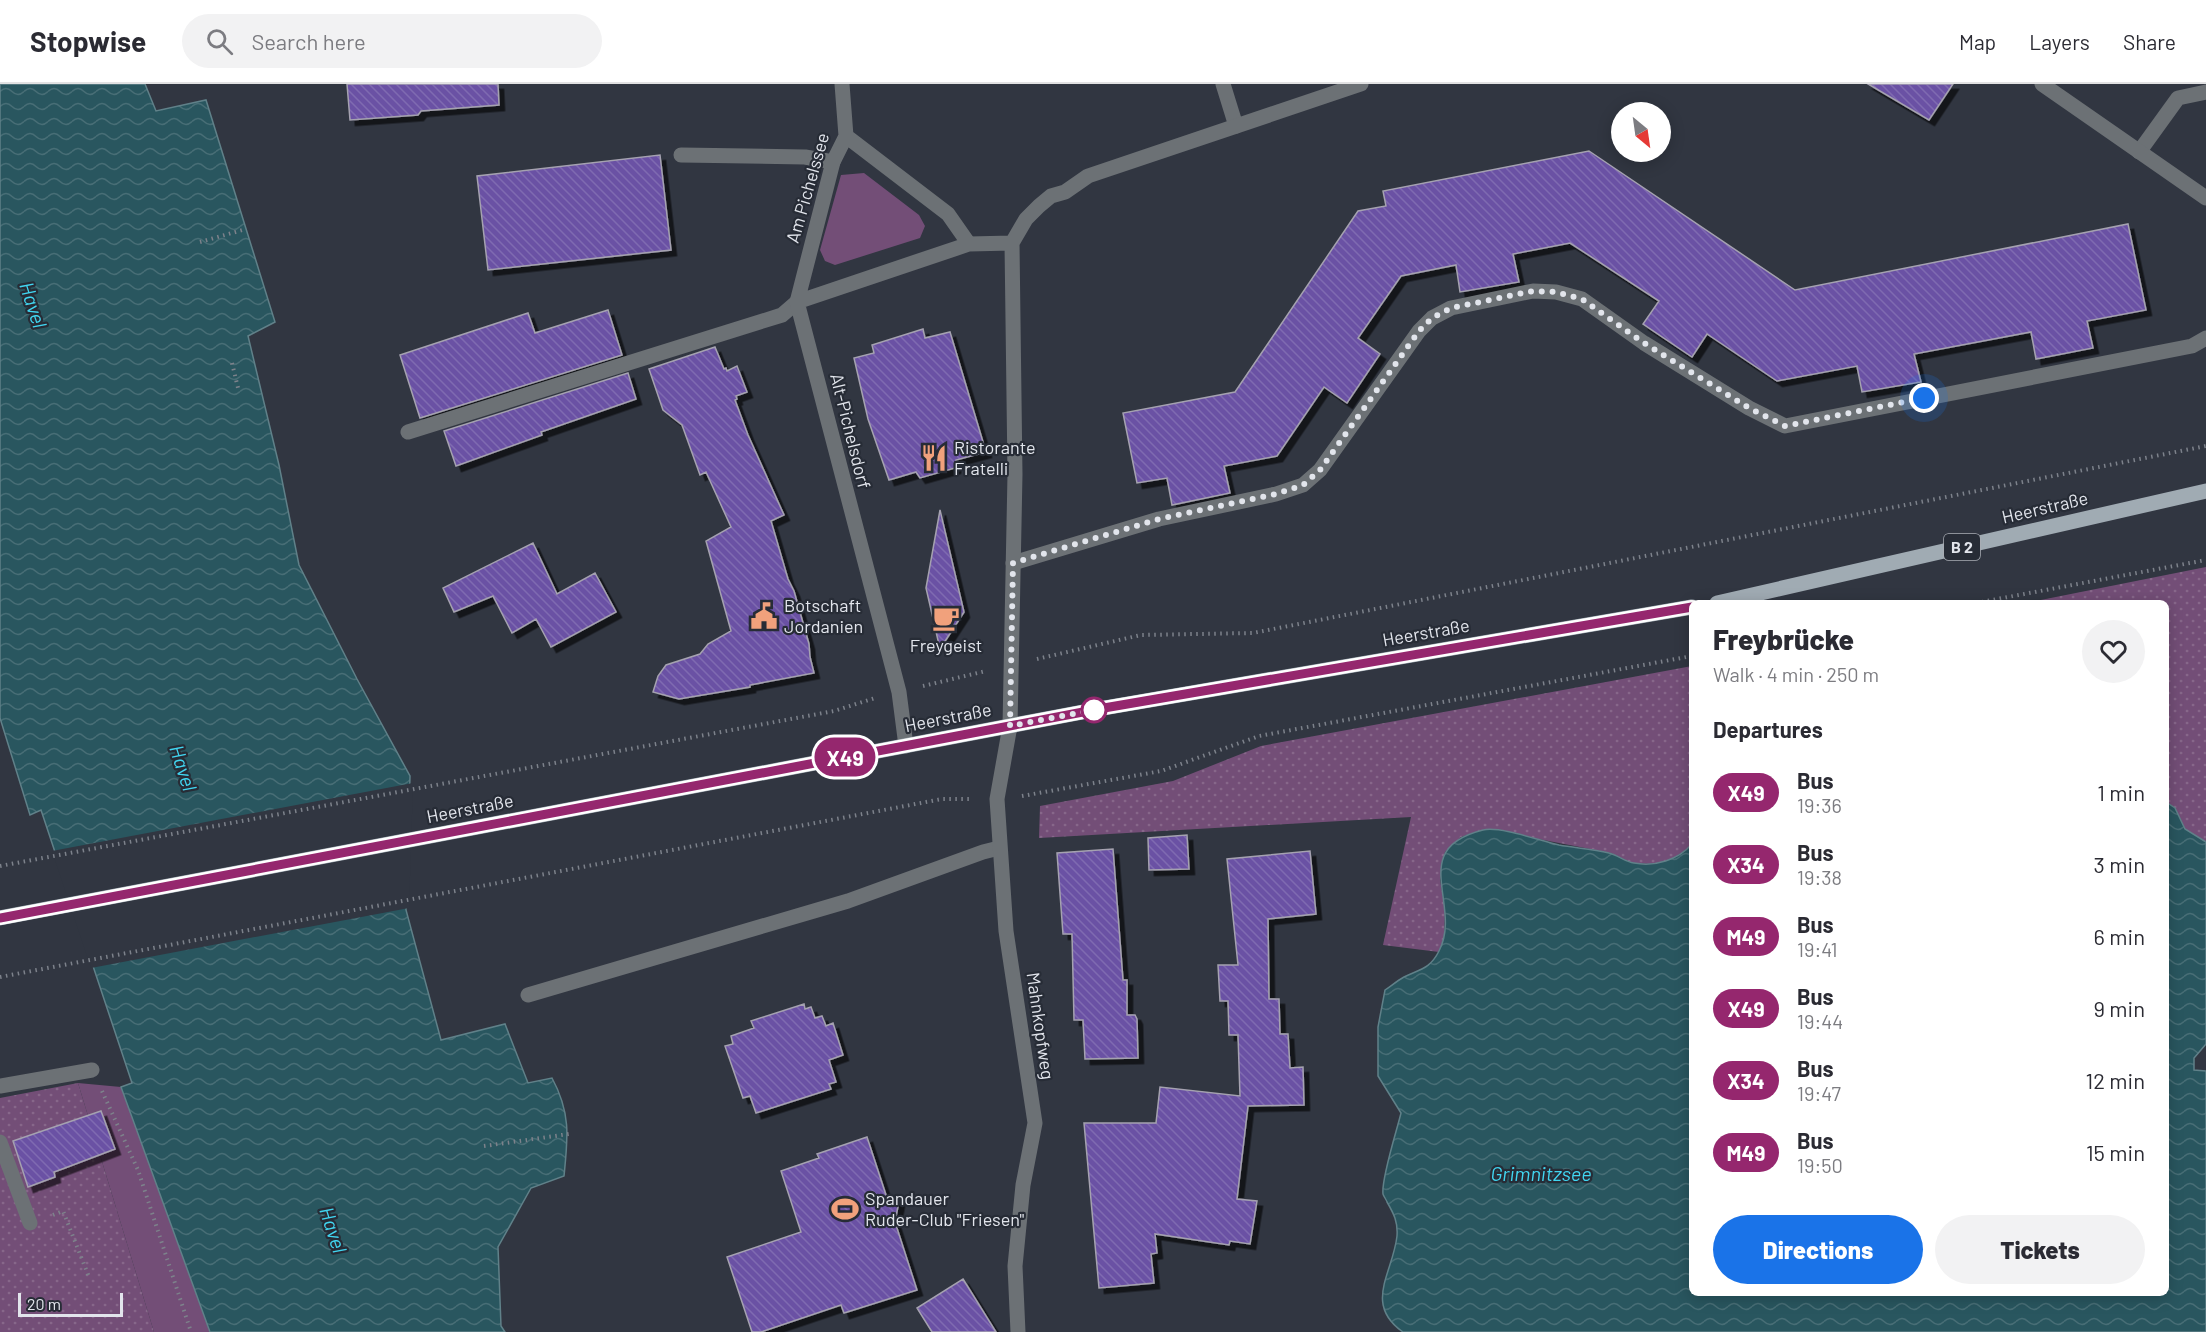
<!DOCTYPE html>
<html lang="en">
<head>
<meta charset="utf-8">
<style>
  :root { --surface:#fff; --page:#f2f2f3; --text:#2b2b33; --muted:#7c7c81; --line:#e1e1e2; --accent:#1a73e8 }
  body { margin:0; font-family:Barlow,sans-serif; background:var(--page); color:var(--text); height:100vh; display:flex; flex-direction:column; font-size:22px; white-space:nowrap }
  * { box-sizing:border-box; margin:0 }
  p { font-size:20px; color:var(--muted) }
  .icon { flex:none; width:33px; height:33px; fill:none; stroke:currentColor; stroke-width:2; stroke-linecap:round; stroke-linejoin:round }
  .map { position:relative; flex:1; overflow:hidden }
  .side { position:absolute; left:1689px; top:516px; width:480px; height:696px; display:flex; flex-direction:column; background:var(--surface); border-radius:9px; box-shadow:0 3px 15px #0003 }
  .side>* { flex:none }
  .badge { padding:0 12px; border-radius:20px; font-size:21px; line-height:39px }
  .needle { width:39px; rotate:151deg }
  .tools { position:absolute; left:1611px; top:18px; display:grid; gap:12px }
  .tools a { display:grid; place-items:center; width:60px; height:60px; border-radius:50%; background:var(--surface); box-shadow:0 3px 15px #0003; font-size:30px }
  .scale { position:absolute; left:18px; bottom:15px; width:105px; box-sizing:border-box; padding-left:6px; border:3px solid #e2e5ec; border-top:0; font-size:16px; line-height:21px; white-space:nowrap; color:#e2e5ec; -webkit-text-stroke:4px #272c36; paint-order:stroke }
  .you { position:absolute; width:30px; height:30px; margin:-15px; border:4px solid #fff; border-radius:50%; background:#1a73e8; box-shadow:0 0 0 9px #1a73e833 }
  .map>.badge { position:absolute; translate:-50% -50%; box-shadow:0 0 0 3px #fff }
  h2 { padding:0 24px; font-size:22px; line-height:54px }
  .round { display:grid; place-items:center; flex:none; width:63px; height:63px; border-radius:32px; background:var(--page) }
  .overview { display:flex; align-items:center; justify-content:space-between; height:102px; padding:0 24px }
  h1 { font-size:28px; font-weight:800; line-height:45px }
  .cta { display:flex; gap:12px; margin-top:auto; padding:12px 24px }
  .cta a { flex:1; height:69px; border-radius:36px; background:var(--accent); color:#fff; font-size:24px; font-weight:800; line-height:69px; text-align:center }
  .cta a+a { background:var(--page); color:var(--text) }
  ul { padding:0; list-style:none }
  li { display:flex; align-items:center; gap:18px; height:72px; padding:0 24px }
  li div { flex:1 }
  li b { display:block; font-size:22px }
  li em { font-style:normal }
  li .badge { min-width:66px; font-weight:700; text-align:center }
  header { display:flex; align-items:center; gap:36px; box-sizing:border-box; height:84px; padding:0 30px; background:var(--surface); border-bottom:2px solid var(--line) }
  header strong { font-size:28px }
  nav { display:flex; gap:33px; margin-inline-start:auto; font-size:21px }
  .search { width:420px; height:54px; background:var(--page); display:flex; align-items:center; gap:15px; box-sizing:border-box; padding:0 21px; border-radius:33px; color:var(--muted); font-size:22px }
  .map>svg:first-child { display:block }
</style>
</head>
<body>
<header>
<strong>Stopwise</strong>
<div class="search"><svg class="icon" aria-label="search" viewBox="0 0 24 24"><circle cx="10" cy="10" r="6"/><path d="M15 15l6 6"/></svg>Search here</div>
<nav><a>Map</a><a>Layers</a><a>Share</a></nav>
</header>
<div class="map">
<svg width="2206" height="1248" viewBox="0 0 2206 1248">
  <defs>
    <pattern id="park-dots" width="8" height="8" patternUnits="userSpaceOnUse" patternTransform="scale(1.5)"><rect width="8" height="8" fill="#734e77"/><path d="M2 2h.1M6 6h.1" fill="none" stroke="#87678a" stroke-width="1.8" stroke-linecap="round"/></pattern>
    <pattern id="water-waves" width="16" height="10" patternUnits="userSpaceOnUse" patternTransform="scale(1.5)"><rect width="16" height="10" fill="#29565f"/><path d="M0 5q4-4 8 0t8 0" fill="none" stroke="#486e76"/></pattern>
    <pattern id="building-back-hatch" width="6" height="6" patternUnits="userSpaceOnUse" patternTransform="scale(1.5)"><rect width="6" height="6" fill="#6a51a4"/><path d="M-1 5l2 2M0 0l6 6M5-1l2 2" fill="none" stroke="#7f6ab1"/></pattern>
    <filter id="shadow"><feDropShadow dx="5.5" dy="5.5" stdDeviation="0" flood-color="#0009"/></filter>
  </defs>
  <rect width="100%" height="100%" fill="#313641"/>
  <path fill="#734e77" d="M864,89l55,42 6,11 -5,12 -85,27 -10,-4 -5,-11 21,-75z
    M78,999l43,4 89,245h-56z"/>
  <path fill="url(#park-dots)" d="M2206,483v275l-21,-13 -10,-21 -9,-6v-199h-140z
    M1692,582v178l-4,5 -21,13 -17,2 -18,-1 -21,-10 -125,-24 -25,8 -16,15 -5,28 5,29 -1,29 -5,14 -56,-7 28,-128 -372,21 1,-32 133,-25 88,-35z
    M78,999l76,249h-154v-234z"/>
  <path fill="url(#water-waves)" stroke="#608189" stroke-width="1.5" d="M0,0h145l11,27 50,-11 69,222 -27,14 31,129 20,100 58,114 53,97 -4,134 35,130 64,-16 23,59 24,-5c19,35 16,59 12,98l-33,12 -33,59 3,79 4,6h-295l-89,-245 11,-4 -91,-273 -11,5 -30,-97z
    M2166,718l9,6 10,21 21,13v202l-12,14v12l12,1v261h-803c-40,-28 -10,-59 -6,-96 1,-14 -3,-22 -10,-34 0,-1 -4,-7 -4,-8 -2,-15 14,-64 18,-81l-23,-37v-49l7,-37c6,-4 12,-9 19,-13 16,-8 26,-8 35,-26 24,-46 -33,-102 44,-121 17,-4 58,11 76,15 17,3 33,4 50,8 9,2 16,9 25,10 21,4 44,-3 58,-19v449h474z"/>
  <path fill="#313641" d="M413,699l-4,125 -318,60 -39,-117z"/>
  <path fill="url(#building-back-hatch)" stroke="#a5a2b0" stroke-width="1.5" filter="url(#shadow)" d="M347,0h151l1,21 -78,6 -3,4 -68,5z
    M1868,0h85l-24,36z
    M1589,67l206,139 333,-66 18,86 -59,11 6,27 -57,11 -5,-27 -117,22 7,28 -59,10 -5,-26 -80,15 -70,-47 -15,23 -49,-33 16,-23 -89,-58 -57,11 6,28 -59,10 -4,-27 -55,11 -43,62 22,16 -33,49 -23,-16 -47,69 -53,10 6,27 -58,12 -5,-27 -30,5 -14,-70 112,-21 123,-181 28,-5 -3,-15z
    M660,71l11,95 -183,20 -11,-94z
    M608,226l14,45 -202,63 -20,-63 128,-42 7,20z
    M923,245l2,9 25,-6 36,120 -30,8 -1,8 -35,10 -4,-6 -27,8 -21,-61 -14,-61 20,-5 -2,-8z
    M715,263l9,22 2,-1 1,3 10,-5 10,26 -11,4 1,3 -2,1 13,35 36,80 -13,6 17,58 6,12 15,53 1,13 4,16 -64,12v2l-71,12 -26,-7 5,-16 8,-11 34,-11 8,-10 23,-13 -25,-90 25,-14 -25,-55 -6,3 -18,-50 -19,-15 -14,-41z
    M628,289l8,26 -95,33 1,3 -86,31 -12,-35z
    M940,426l24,102 -24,37 -14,-61z
    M533,459l24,51 38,-21 21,39 -65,35 -15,-28 -24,14 -19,-37 -39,16 -11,-24z
    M1187,751l2,34 -40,1 -1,-32z
    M1113,765l10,131h4v35h8l2,4 1,39 -53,1 -2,-39h-9l-2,-86h-9l-6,-81z
    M1310,767l6,63 -48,5 1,80h10l1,35h8l2,34 13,-1 1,38 -56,1 -11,93 20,2 -7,43 -20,-3 -1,4 -74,-11 2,19 -6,1 3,29 -55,5 -15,-165h72l4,-36 80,9 -2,-61h-9l-1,-34h-8l-2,-36h20l-11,-106z
    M804,920l1,5 6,-2 4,11 7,-2 4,10 7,-3 10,32 -14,5 7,22 -7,2 2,5 -75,24 -6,-17 -7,2 -18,-52 8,-2 -2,-8 23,-8 -3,-7z
    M101,1027l14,38 -50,19 -11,4 1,5 -27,10 -15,-46z
    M867,1053l20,61 12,3 -4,21 22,68 -73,23 -3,-8 -80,27h-9l-25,-75 74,-25 -20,-61 38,-13 -2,-4z
    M963,1195l33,53h-64l-15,-24z"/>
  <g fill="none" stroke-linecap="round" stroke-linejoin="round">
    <path stroke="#7d828b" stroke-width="4" stroke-dasharray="1.5 4.5" stroke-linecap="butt" d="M200,158l46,-13
      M232,279l7,29
      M1976,519l230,-43
      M1037,575l104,-24 112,-2 953,-187
      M923,602l63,-15
      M1022,712l139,-25 98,-35 433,-80
      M0,782l834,-155 41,-13
      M0,893l942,-178h31
      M102,1007l36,79 53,162
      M484,1062l85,-12
      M53,1131l10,-4 26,66"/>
    <path stroke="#6c7175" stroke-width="15" d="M1223,0l13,42
      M2139,68l39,-54 28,-6
      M681,71l124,2 28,5
      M408,348l374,-117 15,-13
      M1013,479l146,-44 117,-25 27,-9 17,-15 99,-139 13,-13 19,-10 82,-17 23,1 26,7 62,44 105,65 36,18 407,-80 14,-8
      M528,911l320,-94 135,-49 16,-4
      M0,1002l92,-16
      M0,1058l30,81"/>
    <path stroke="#6c7175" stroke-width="15" d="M842,0l4,52 -13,26 -36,140 102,390 7,54
      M2042,0l164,114
      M846,52l102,78 21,30
      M797,218l172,-58 43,-1
      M1018,1248l-3,-66 8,-81 12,-62 -29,-192 -9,-132 13,-73 5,-252 -3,-231 14,-24 13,-13 12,-10 14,-4 23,-16 273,-92"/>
    <path stroke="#a0abb3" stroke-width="15" d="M1717,519l489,-112
      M0,834l1104,-210 588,-101"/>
  </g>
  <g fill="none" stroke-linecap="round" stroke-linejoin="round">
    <defs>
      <path id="line" d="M0,834l1104,-210 588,-101"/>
    </defs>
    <use href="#line" stroke="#fff" stroke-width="14"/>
    <use href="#line" stroke="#95276e" stroke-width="9"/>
    <path stroke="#e2e5ec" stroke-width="6" stroke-dasharray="0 10.8" d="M1094,626l-84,16 3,-163 146,-44 117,-25 27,-9 17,-15 99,-139 13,-13 19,-10 82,-17 23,1 26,7 62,44 105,65 36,18 139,-28"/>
  </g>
  <defs>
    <symbol id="restaurant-bare" viewBox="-9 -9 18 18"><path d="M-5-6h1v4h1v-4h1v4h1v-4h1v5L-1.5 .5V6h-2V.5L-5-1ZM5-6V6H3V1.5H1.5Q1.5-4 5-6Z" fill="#f1a17c" stroke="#272c36" stroke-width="2.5" paint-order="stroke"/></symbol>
    <symbol id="civic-bare" viewBox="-9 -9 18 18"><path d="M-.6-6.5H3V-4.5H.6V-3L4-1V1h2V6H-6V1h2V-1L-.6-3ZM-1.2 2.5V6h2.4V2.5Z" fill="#f1a17c" stroke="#272c36" stroke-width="2.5" paint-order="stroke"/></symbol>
    <symbol id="cafe-bare" viewBox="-9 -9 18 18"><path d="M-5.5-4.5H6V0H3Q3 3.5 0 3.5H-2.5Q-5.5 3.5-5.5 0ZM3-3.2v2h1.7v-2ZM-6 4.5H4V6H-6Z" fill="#f1a17c" stroke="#272c36" stroke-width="2.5" paint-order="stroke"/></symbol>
    <symbol id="stadium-bare" viewBox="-9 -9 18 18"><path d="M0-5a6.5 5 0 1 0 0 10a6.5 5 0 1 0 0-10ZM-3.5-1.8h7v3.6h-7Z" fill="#f1a17c" stroke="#272c36" stroke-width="2.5" paint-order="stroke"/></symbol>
  </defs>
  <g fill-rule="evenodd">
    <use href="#restaurant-bare" x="915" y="355" width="38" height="38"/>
    <use href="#civic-bare" x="745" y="513" width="38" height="38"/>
    <use href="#cafe-bare" x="927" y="515" width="38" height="38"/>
    <use href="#stadium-bare" x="826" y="1106" width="38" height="38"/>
  </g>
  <circle fill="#fff" stroke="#95276e" stroke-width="3" cx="1094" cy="626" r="12"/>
  <g text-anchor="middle" stroke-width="4.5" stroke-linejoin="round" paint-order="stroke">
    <rect fill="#272c36" stroke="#aaaeb5" stroke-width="1.5" x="1944" y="450" width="36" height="26" rx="4.5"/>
    <g font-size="16" font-weight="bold" fill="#e2e5ec">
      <text x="1962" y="469">B 2</text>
    </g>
    <g font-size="18" fill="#e2e5ec" stroke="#272c36">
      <text transform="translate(808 104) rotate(-74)" y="6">Am Pichelssee</text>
      <text transform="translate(850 347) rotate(76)" y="6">Alt-Pichelsdorf</text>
      <text transform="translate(2045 424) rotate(-13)" y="6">Heerstraße</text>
      <text transform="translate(1426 549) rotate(-10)" y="6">Heerstraße</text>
      <text transform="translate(948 634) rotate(-11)" y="6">Heerstraße</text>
      <text transform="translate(470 725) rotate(-11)" y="6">Heerstraße</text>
      <text transform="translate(1040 942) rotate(82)" y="6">Mahnkopfweg</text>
    </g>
    <g font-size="18" fill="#e2e5ec" stroke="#272c36" text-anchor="start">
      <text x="954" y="370">Ristorante<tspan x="954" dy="21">Fratelli</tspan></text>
      <text x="784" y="528">Botschaft<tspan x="784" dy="21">Jordanien</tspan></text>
      <text x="946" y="568" text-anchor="middle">Freygeist</text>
      <text x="865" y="1121">Spandauer<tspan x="865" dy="21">Ruder-Club "Friesen"</tspan></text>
    </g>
    <g font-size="20" font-style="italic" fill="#41d6f1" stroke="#272c36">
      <text transform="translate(33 221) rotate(72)" y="7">Havel</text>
      <text transform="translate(183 684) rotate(72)" y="7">Havel</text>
      <text x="1541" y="1097">Grimnitzsee</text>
      <text transform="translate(333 1146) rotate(72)" y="7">Havel</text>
    </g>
  </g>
</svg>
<div class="tools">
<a><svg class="needle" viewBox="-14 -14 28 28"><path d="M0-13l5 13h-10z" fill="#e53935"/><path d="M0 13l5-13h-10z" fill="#7c7c81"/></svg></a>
</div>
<div class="scale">20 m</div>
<div class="you" style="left:1924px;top:314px"></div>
<b class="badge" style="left:845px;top:673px;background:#95276e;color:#fff">X49</b>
<section class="side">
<div class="overview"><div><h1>Freybrücke</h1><p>Walk · 4 min · 250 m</p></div><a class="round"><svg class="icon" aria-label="heart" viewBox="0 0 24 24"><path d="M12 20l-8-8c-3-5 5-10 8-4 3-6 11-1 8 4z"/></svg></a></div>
<h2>Departures</h2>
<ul>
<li><span class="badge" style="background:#95276e;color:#fff">X49</span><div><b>Bus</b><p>19:36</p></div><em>1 min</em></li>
<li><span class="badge" style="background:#95276e;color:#fff">X34</span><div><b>Bus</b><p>19:38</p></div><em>3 min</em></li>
<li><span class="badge" style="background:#95276e;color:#fff">M49</span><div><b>Bus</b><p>19:41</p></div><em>6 min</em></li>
<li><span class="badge" style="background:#95276e;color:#fff">X49</span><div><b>Bus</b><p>19:44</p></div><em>9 min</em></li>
<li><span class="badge" style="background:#95276e;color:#fff">X34</span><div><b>Bus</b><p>19:47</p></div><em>12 min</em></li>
<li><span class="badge" style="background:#95276e;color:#fff">M49</span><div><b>Bus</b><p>19:50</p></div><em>15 min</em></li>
</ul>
<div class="cta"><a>Directions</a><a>Tickets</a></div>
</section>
</div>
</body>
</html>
